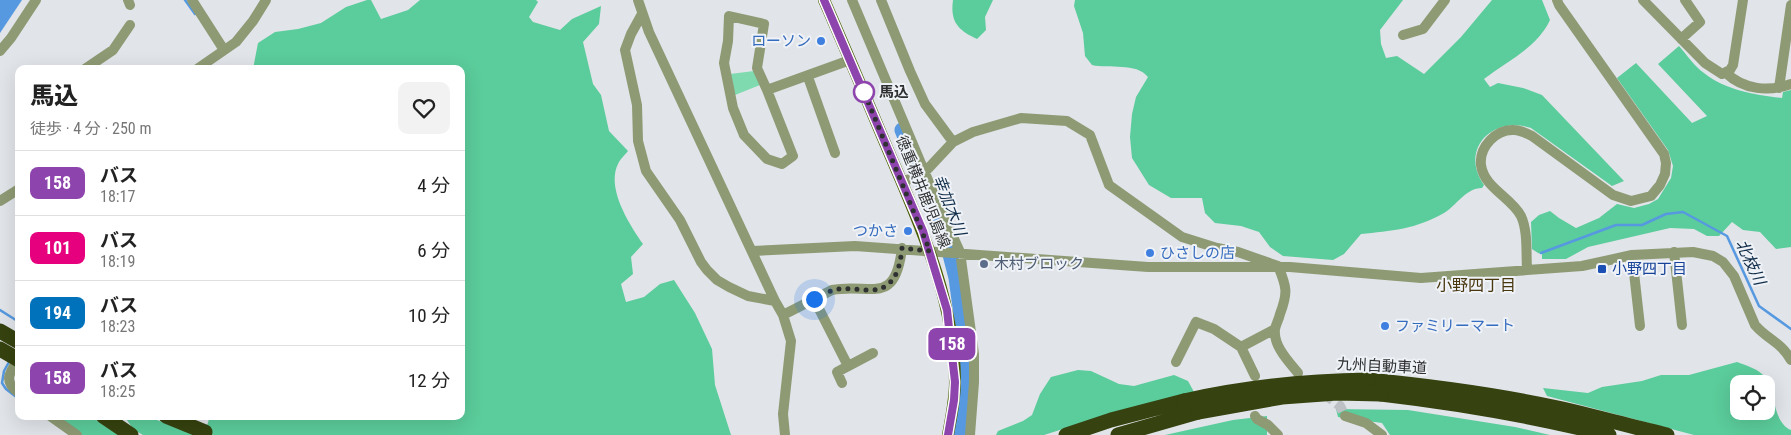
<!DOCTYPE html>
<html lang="ja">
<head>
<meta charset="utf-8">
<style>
  :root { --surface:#fff; --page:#f2f2f2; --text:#222; --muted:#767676; --line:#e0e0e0 }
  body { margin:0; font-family:"Roboto Condensed","Noto Sans JP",sans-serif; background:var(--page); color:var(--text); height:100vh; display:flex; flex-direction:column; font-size:19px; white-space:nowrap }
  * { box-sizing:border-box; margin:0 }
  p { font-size:16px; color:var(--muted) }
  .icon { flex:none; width:28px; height:28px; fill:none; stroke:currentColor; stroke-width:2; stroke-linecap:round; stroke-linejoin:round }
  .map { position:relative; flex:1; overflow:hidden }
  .details { position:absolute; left:15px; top:65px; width:450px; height:355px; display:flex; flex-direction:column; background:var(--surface); border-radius:10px; box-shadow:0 5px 20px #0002 }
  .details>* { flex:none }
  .badge { padding:0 10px; border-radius:8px; font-size:18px; line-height:32px }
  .fabs { position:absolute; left:1730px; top:375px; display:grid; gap:10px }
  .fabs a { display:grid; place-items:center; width:45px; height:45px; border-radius:10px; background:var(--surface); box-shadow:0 5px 20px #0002; font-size:25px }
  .you { position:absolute; width:25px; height:25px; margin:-12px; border:4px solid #fff; border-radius:50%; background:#1a73e8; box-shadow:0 0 0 8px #1a73e833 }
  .map>.badge { position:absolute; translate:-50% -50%; box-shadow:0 0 0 2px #fff }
  .round { display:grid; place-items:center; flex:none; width:52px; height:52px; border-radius:10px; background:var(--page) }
  .summary { display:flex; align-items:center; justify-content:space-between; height:85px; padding:0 15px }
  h1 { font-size:24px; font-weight:800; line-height:38px }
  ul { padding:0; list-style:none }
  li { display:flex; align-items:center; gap:15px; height:65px; padding:0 15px; border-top:1px solid var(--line) }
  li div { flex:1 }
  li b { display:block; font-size:19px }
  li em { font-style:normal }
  li .badge { min-width:55px; font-weight:700; text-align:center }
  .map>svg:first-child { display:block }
</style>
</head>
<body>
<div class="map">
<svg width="1791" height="435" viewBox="0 0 1791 435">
  <rect width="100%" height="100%" fill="#e1e4e9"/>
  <path fill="#7fdab0" d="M754,71l6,14 -25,10 -5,-21z"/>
  <path fill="#5bcc9b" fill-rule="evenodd" d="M367,0h4l10,19 27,-9 12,-10h116l2,2 -9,15 4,5 27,8 12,-11 29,-13 -2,18 -16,18 10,42 8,11 8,36 19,20c-3,4 -8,8 -10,13 -12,24 11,60 25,80l-12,13 2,17 -12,10 5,18 18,-5 16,-13 14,-4 21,33 17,36 3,36 16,50h-527l6,-19h251v-347h-208l5,-26 17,-11 23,-3 23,-6 25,-16z
    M953,0h40l-8,17 1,13 -9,9c-19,-9 -27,-17 -24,-39z
    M1075,0h328l-23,30 1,14 5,14 11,-2 27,18 37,-37 31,-37h50l8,20c-13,28 -43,41 -66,59l6,8 8,-4 25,5 19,7 82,86 -12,5 -81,-58c-39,-13 -72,22 -47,57l-2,3c-16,0 -25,17 -38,25 -27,16 -54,18 -83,21l-17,20 -11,6 -50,-4 -13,-9 -11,-15 -18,-6 -26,-3 -10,-10 -3,-15h-31l-22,-13 -17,-27 -2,-21 2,-23 4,-17 12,-20c-12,-15 -39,-8 -56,-12l-7,-9 -2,-23 -9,-27z
    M1679,46c8,9 15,20 25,27 21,17 51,22 78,25l1,-6 8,-2v157l-15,2 -16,-17 -17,-2 -11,-8 -13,14h-12l-13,-7 -24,-1 -82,19 -22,12h-24v-5l-4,-1 -6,-4 -1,-27 8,-7 11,-4 9,7 17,10 23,-10 18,-14 17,4 15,-4 9,-5 13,-21 2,-12 -5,-16 -51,-72 19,-15 56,60 15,-7 -49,-52z
    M1737,362c8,3 22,7 28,15 11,14 7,45 26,53v5h-97l-147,-39 -4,-8 45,5 14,-6 40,-6 19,-6h28zM1739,384h27v27h-27z
    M1078,370l13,1 28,13 15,2 40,-11 14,6 6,11 -87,23 -63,20h-48l2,-4 25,-10 9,-6 8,-21 11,-17z
    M1336,409l72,1 107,17 35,8h-160l-8,-12 -44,-6z
    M56,416h34l29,19h-37z
    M124,416h23l48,19h-52l-9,-5z
    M1267,416v19h-102l68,-15z"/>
  <path fill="#5699e0" d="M0,0h22l-22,33z"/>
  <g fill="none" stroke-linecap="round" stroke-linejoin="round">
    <path stroke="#5699e0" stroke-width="2.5" d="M185,0l10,14
      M1541,253l75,-28h26l24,-11 17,-2 44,24 32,70 32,23
      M0,310l19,12
      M9,362l-5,9 -2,12 4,6 13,10"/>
    <path stroke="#5699e0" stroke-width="15" d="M902,130l45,113 9,35 11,80v32l-6,45"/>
    <path stroke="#bdc0c4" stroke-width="10" stroke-dasharray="10 5" stroke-linecap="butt" d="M1325,394l15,12 5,10"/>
    <path stroke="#8e9a74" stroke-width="10" d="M128,0l2,5
      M192,0l32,50
      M638,0l11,32 126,269 8,14 8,26 -8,73 2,21
      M852,0l84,199 24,53 14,102v28l-4,53
      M881,0l29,71 15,33 28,38
      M1643,0l62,63 17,11 8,-4 3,-5 10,-65
      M642,14l-11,20 -6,16 12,55 1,36 8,30 34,49 21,42 6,8 10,10 12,7 19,9 27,5
      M1403,35l20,-6 22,-29
      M1681,39l19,-17 -15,-22
      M0,51l11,-13 25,-38
      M85,69l28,-19 17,-25
      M197,69l39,-27 17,-21 13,-21
      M1726,73c18,17 43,19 65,11
      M808,77l27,76
      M1779,88l12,-83
      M767,90l-10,-22 7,-44 -35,-8 -1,25 -4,22 9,45 11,27 23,24 15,5 11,-8 -26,-66 83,-30
      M902,182l21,-8 30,-32 20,-10 48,-14 46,3 23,14 19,50 73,52 35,11 21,4 40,14c9,21 10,27 2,48 -1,5 -4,10 -5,15 -2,17 14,33 23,44
      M0,201l19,-12
      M752,251l103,-5 293,21h142l131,11 161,-12 50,-11 61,-3 20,4 10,6 11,14 21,49c13,15 26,17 36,35
      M1674,252l8,73
      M1632,255l8,71
      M1527,269c-1,-16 1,-38 -6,-53 -10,-19 -37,-28 -40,-51 -2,-18 15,-36 33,-35 6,0 12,3 18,6l81,59 18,6 20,-5 9,-11 5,-11 1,-11 -2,-9 -105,-149 -2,-5
      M814,299l34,67
      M783,315l49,-25c38,-8 63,18 70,-42
      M19,358c-9,14 -17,23 0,35
      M1176,362l20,-40 18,7 27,18
      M1255,376l-14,-29 34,-18
      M842,383l-5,-11 36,-19
      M50,416l27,19
      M1255,416l2,3 11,6 10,10
      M1345,416l21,7 16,12"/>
    <path stroke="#495c02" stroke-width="12" d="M824,0c22,50 43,100 64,150 32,75 67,150 67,232 0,18 -4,36 -7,53"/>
    <path stroke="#36420f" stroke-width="15" d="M0,331l19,11
      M1368,380c62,6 123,14 185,27 38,8 76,19 114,28
      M1381,394c77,9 153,22 228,41
      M103,416l28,19
      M166,416l39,16
      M1066,435l45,-15 73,-19
      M1118,435l80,-23"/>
    <path stroke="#36420f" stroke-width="15" d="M0,349l19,11
      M1184,401c62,-14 121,-20 184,-21
      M1198,412l84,-15 55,-4 44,1"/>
  </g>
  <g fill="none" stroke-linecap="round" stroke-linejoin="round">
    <defs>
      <path id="line" d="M824,0l99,231 24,79 8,72 -1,18 -6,35"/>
    </defs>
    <use href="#line" stroke="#fff" stroke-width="11"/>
    <use href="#line" stroke="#8e44ad" stroke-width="8"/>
    <path stroke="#2e3031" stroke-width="5" stroke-dasharray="0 9" d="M814,299c8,-4 16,-9 25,-10 10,-1 21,1 31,1 25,0 30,-22 32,-42l28,3 -66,-159"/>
  </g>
  <g fill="#3f7fe0" stroke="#eff2f6" stroke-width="2">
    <circle cx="821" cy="41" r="5"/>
    <circle cx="908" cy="231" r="5"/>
    <circle cx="1150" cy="253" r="5"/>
    <circle cx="1385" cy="326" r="5"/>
  </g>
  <circle fill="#fff" stroke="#8e44ad" stroke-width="2.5" cx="864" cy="92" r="10"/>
  <circle fill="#5c6f8a" stroke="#eff2f6" stroke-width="2" cx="984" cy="264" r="5"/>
  <rect fill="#1a4fb4" stroke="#eff2f6" stroke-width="2" x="1597" y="264" width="10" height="10" rx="2.5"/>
  <g text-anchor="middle" stroke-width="4" stroke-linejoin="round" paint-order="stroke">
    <g font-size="15" fill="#366cbe" stroke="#eff2f6" text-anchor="end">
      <text x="811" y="46">ローソン</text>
      <text x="898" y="236">つかさ</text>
      <text x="1160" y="258" text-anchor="start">ひさしの店</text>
      <text x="1395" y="331" text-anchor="start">ファミリーマート</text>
    </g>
    <g font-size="15" font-weight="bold" fill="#2e3031" stroke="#eff2f6" text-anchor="start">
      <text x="879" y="97">馬込</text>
    </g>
    <g font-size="15" fill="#2e3031" stroke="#eff2f6">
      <text transform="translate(923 192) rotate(68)" y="5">徳重横井鹿児島線</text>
      <text transform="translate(1382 366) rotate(3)" y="5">九州自動車道</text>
    </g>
    <g font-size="15" fill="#4e5e75" stroke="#eff2f6" text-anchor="start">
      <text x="994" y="269">木村ブロック</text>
    </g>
    <g font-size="15" fill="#164399" stroke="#eff2f6" text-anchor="start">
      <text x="1612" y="274">小野四丁目</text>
    </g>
    <g font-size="16" font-style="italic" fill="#122e4a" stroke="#eff2f6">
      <text transform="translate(950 205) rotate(69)" y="6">幸加木川</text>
      <text transform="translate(1751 262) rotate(65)" y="6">北枝川</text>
    </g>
    <g font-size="16" fill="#48360e" stroke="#eff2f6">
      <text x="1476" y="291">小野四丁目</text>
    </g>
  </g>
</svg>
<div class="fabs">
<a><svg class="icon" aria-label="locate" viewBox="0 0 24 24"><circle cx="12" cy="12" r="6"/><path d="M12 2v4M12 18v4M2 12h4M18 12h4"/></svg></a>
</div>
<div class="you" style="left:814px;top:299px"></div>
<b class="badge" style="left:952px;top:344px;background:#8e44ad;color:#fff">158</b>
<section class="details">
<div class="summary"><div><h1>馬込</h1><p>徒歩 · 4 分 · 250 m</p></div><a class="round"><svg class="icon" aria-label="heart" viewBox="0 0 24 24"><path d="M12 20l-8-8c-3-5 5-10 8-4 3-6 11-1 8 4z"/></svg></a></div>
<ul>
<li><span class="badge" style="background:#8e44ad;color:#fff">158</span><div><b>バス</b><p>18:17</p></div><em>4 分</em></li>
<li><span class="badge" style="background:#e6007e;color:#fff">101</span><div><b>バス</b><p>18:19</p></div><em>6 分</em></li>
<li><span class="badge" style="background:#0072bc;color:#fff">194</span><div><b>バス</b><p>18:23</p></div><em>10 分</em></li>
<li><span class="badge" style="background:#8e44ad;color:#fff">158</span><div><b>バス</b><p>18:25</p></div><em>12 分</em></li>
</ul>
</section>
</div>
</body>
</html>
